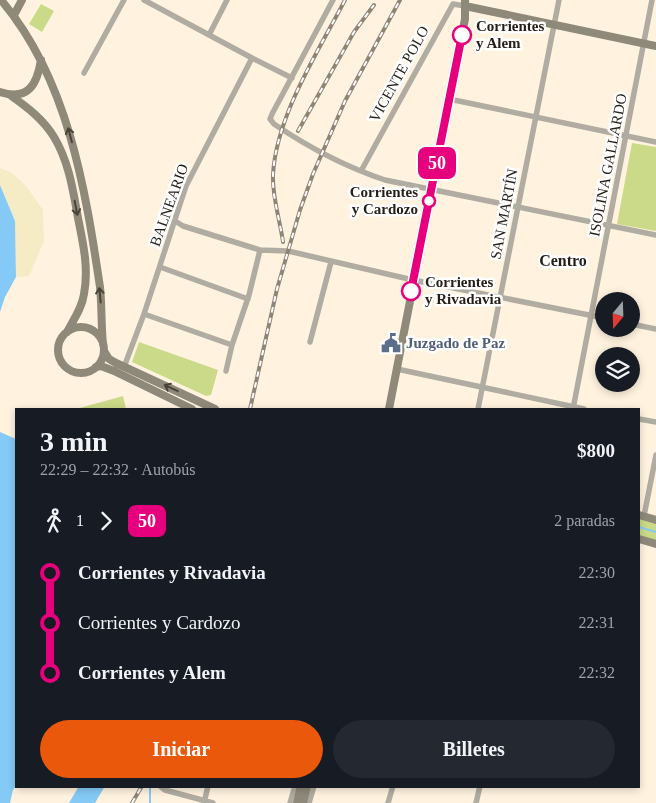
<!DOCTYPE html>
<html lang="es">
<head>
<meta charset="utf-8">
<style>
  :root { --surface:#171b24; --page:#242831; --text:#f1f3f6; --muted:#9ea1a6; --accent:#ea580c }
  body { margin:0; font-family:"Times New Roman",serif; background:var(--page); color:var(--text); height:100vh; display:flex; flex-direction:column; font-size:19px; white-space:nowrap }
  * { box-sizing:border-box; margin:0 }
  p { font-size:16px; color:var(--muted) }
  .icon { flex:none; width:28px; height:28px; fill:none; stroke:currentColor; stroke-width:2; stroke-linecap:round; stroke-linejoin:round }
  .map { position:relative; flex:1; overflow:hidden }
  .sheet { position:absolute; left:15px; top:408px; width:625px; height:380px; display:flex; flex-direction:column; background:var(--surface); border-radius:0px; box-shadow:0 2px 8px #0003 }
  .sheet>* { flex:none }
  .badge { padding:0 10px; border-radius:8px; font-size:18px; line-height:32px }
  .needle { width:32px; rotate:199deg }
  .tools { position:absolute; left:595px; top:292px; display:grid; gap:10px }
  .tools a { display:grid; place-items:center; width:45px; height:45px; border-radius:50%; background:var(--surface); box-shadow:0 2px 8px #0003; font-size:25px }
  .map>.badge { position:absolute; translate:-50% -50%; box-shadow:0 0 0 2px #fff }
  .legs { display:flex; align-items:center; gap:8px; height:55px; padding:0 25px; font-size:16px }
  .legs p { margin-inline-start:auto }
  .summary { display:flex; align-items:center; justify-content:space-between; height:85px; padding:0 25px }
  h1 { font-size:28px; font-weight:800; line-height:38px }
  .cta { display:flex; gap:10px; margin-top:auto; padding:10px 25px }
  .cta a { flex:1; height:58px; border-radius:30px; background:var(--accent); color:#fff; font-size:20px; font-weight:800; line-height:58px; text-align:center }
  .cta a+a { background:var(--page); color:var(--text) }
  ul { padding:0 25px; list-style:none }
  li { display:flex; align-items:center; gap:18px; height:50px; font-size:19px }
  li i { display:grid; place-items:center; width:8px; height:100%; margin:0 6px; background:currentColor }
  li i::after { content:''; width:12px; height:12px; margin:-6px; border:4px solid; border-radius:50%; background:var(--surface) }
  li p { margin-inline-start:auto }
  li:first-child i { background:linear-gradient(#0000 50%,currentColor 0) }
  li:last-child i { background:linear-gradient(currentColor 50%,#0000 0) }
  .map>svg:first-child { display:block }
</style>
</head>
<body>
<div class="map">
<svg width="656" height="803" viewBox="0 0 656 803">
  <rect width="100%" height="100%" fill="#fff3df"/>
  <path fill="#cbda88" d="M41,4l13,7 -12,21 -13,-8z
    M632,143l24,4v84l-39,-7z
    M139,342l79,28 -7,25 -5,1 -74,-34z
    M123,396l3,13h-50z
    M639,518l17,4v19l-17,-5z"/>
  <path fill="#f5ebc5" d="M0,168l12,5 14,13 17,24 1,31 -15,35 -13,1 -1,-56 -15,-36z"/>
  <path fill="#85caf6" d="M0,185l15,36 1,56 -11,20 -5,15z
    M0,432l16,7v347l-3,4 -3,13h-10z
    M79,786h26l-10,17h-26z"/>
  <g fill="none" stroke-linecap="round" stroke-linejoin="round">
    <path stroke="#85caf6" stroke-width="2" d="M639,527l17,5
      M150,786v17"/>
    <path stroke="#b0aca1" stroke-width="5.5" d="M144,0l108,58 40,20
      M333,0l-61,114 -2,5 4,5c34,23 72,43 111,56l271,55
      M209,35l18,-35
      M84,73l40,-73
      M449,99l207,43
      M361,171l92,-167 12,2
      M175,221l8,5 77,24 28,1 125,29 191,38
      M160,267l88,32
      M144,314l88,31
      M631,324l25,5
      M310,342l21,-80
      M124,367l20,-53 42,-128 66,-128
      M397,369l187,40
      M226,371l6,-26 17,-50 11,-45
      M478,409l81,-409
      M573,409l79,-409
      M639,419l17,3
      M644,516l12,-61
      M160,786l5,4 48,13
      M204,803l4,-17
      M290,803l5,-17
      M309,803l5,-17
      M388,803l5,-17
      M476,803l4,-17"/>
    <path stroke="#8e8979" stroke-width="8" d="M1,0c67,79 84,187 99,287 2,19 1,38 3,57
      M465,6l191,40
      M14,15l8,-15
      M0,92c28,9 37,-7 41,-32
      M10,95c17,12 33,24 44,42 15,25 19,53 24,81 5,25 11,50 6,76 -2,14 -10,25 -17,38
      M58 350a23 23 0 1 1 46 0a23 23 0 1 1-46 0Z
      M104,351l5,8 7,4 99,46
      M96,367l5,-1 13,5 78,38
      M389,409l76,-390v-19
      M639,515l17,5
      M639,539l17,5
      M297,803l4,-17
      M303,803l4,-17"/>
    <defs>
      <path id="rail" d="M298,131l56,-99 20,-27
        M283,242c-3,-22 -11,-45 -10,-67 3,-59 45,-123 72,-175
        M250,409l27,-120 23,-79 13,-36 32,-73 55,-101
        M132,803l10,-17"/>
    </defs>
    <use href="#rail" stroke="#8e8577" stroke-width="4"/>
    <use href="#rail" stroke="#fff" stroke-width="2" stroke-dasharray="5.5" stroke-linecap="butt"/>
  </g>
  <defs><path id="oneway-shaft" d="M-6 0H5M1.5-3L5.5 0L1.5 3" fill="none" stroke-width="1.6" stroke-linecap="round" stroke-linejoin="round" transform="scale(1.25)"/></defs>
  <g stroke="#494339">
    <use href="#oneway-shaft" transform="translate(70 135) rotate(-105)"/>
    <use href="#oneway-shaft" transform="translate(76 208) rotate(79)"/>
    <use href="#oneway-shaft" transform="translate(100 295) rotate(-95)"/>
    <use href="#oneway-shaft" transform="translate(171 388) rotate(-155)"/>
  </g>
  <g fill="none" stroke-linecap="round" stroke-linejoin="round">
    <defs>
      <path id="line-1" d="M411,291l51,-256"/>
    </defs>
    <use href="#line-1" stroke="#fff" stroke-width="11"/>
    <use href="#line-1" stroke="#e6007e" stroke-width="8"/>
  </g>
  <defs>
    <symbol id="civic-bare" viewBox="-9 -9 18 18"><path d="M-.6-6.5H3V-4.5H.6V-3L4-1V1h2V6H-6V1h2V-1L-.6-3ZM-1.2 2.5V6h2.4V2.5Z" fill="#5c6f8a" stroke="#fff" stroke-width="2.5" paint-order="stroke"/></symbol>
  </defs>
  <g fill-rule="evenodd">
    <use href="#civic-bare" x="377" y="329" width="28" height="28"/>
  </g>
  <g fill="#fff" stroke="#e6007e" stroke-width="2.5">
    <circle cx="462" cy="35" r="9"/>
    <circle cx="429" cy="201" r="6"/>
    <circle cx="411" cy="291" r="9"/>
  </g>
  <g text-anchor="middle" stroke-width="5" stroke-linejoin="round" paint-order="stroke">
    <g font-size="15" font-weight="bold" fill="#241e16" stroke="#fff" text-anchor="start">
      <text x="476" y="31">Corrientes<tspan x="476" dy="17">y Alem</tspan></text>
      <text x="418" y="197" text-anchor="end">Corrientes<tspan x="418" dy="17">y Cardozo</tspan></text>
      <text x="425" y="287">Corrientes<tspan x="425" dy="17">y Rivadavia</tspan></text>
    </g>
    <g font-size="15" fill="#241e16" stroke="#fff">
      <text transform="translate(399 74) rotate(-61)" y="5">VICENTE POLO</text>
      <text transform="translate(608 165) rotate(-79)" y="5">ISOLINA GALLARDO</text>
      <text transform="translate(169 205) rotate(-70)" y="5">BALNEARIO</text>
      <text transform="translate(504 214) rotate(-79)" y="5">SAN MARTÍN</text>
    </g>
    <g font-size="15" font-weight="bold" fill="#4e5e75" stroke="#fff" text-anchor="start">
      <text x="406" y="348">Juzgado de Paz</text>
    </g>
    <g font-size="16" font-weight="bold" fill="#241e16" stroke="#fff">
      <text x="563" y="266">Centro</text>
    </g>
  </g>
</svg>
<div class="tools">
<a><svg class="needle" viewBox="-14 -14 28 28"><path d="M0-13l5 13h-10z" fill="#e53935"/><path d="M0 13l5-13h-10z" fill="#9ea1a6"/></svg></a>
<a><svg class="icon" aria-label="layers" viewBox="0 0 24 24"><path d="M12 4l9 5-9 5-9-5zM3 14l9 5 9-5"/></svg></a>
</div>
<b class="badge" style="left:437px;top:163px;background:#e6007e;color:#fff">50</b>
<section class="sheet">
<div class="summary"><div><h1>3 min</h1><p>22:29 – 22:32 · Autobús</p></div><b>$800</b></div>
<div class="legs"><svg class="icon" aria-label="walk" viewBox="0 0 24 24"><circle cx="13" cy="4" r="2"/><path d="M13 8l-2 6 4 7M11 14l-3 7M7 12l3-4h3l4 4"/></svg>1<svg class="icon" aria-label="forward" viewBox="0 0 24 24"><path d="M9 5l7 7-7 7"/></svg><b class="badge" style="background:#e6007e;color:#fff">50</b><p>2 paradas</p></div>
<ul>
<li><i style="color:#e6007e"></i><b>Corrientes y Rivadavia</b><p>22:30</p></li>
<li><i style="color:#e6007e"></i><span>Corrientes y Cardozo</span><p>22:31</p></li>
<li><i style="color:#e6007e"></i><b>Corrientes y Alem</b><p>22:32</p></li>
</ul>
<div class="cta"><a>Iniciar</a><a>Billetes</a></div>
</section>
</div>
</body>
</html>
